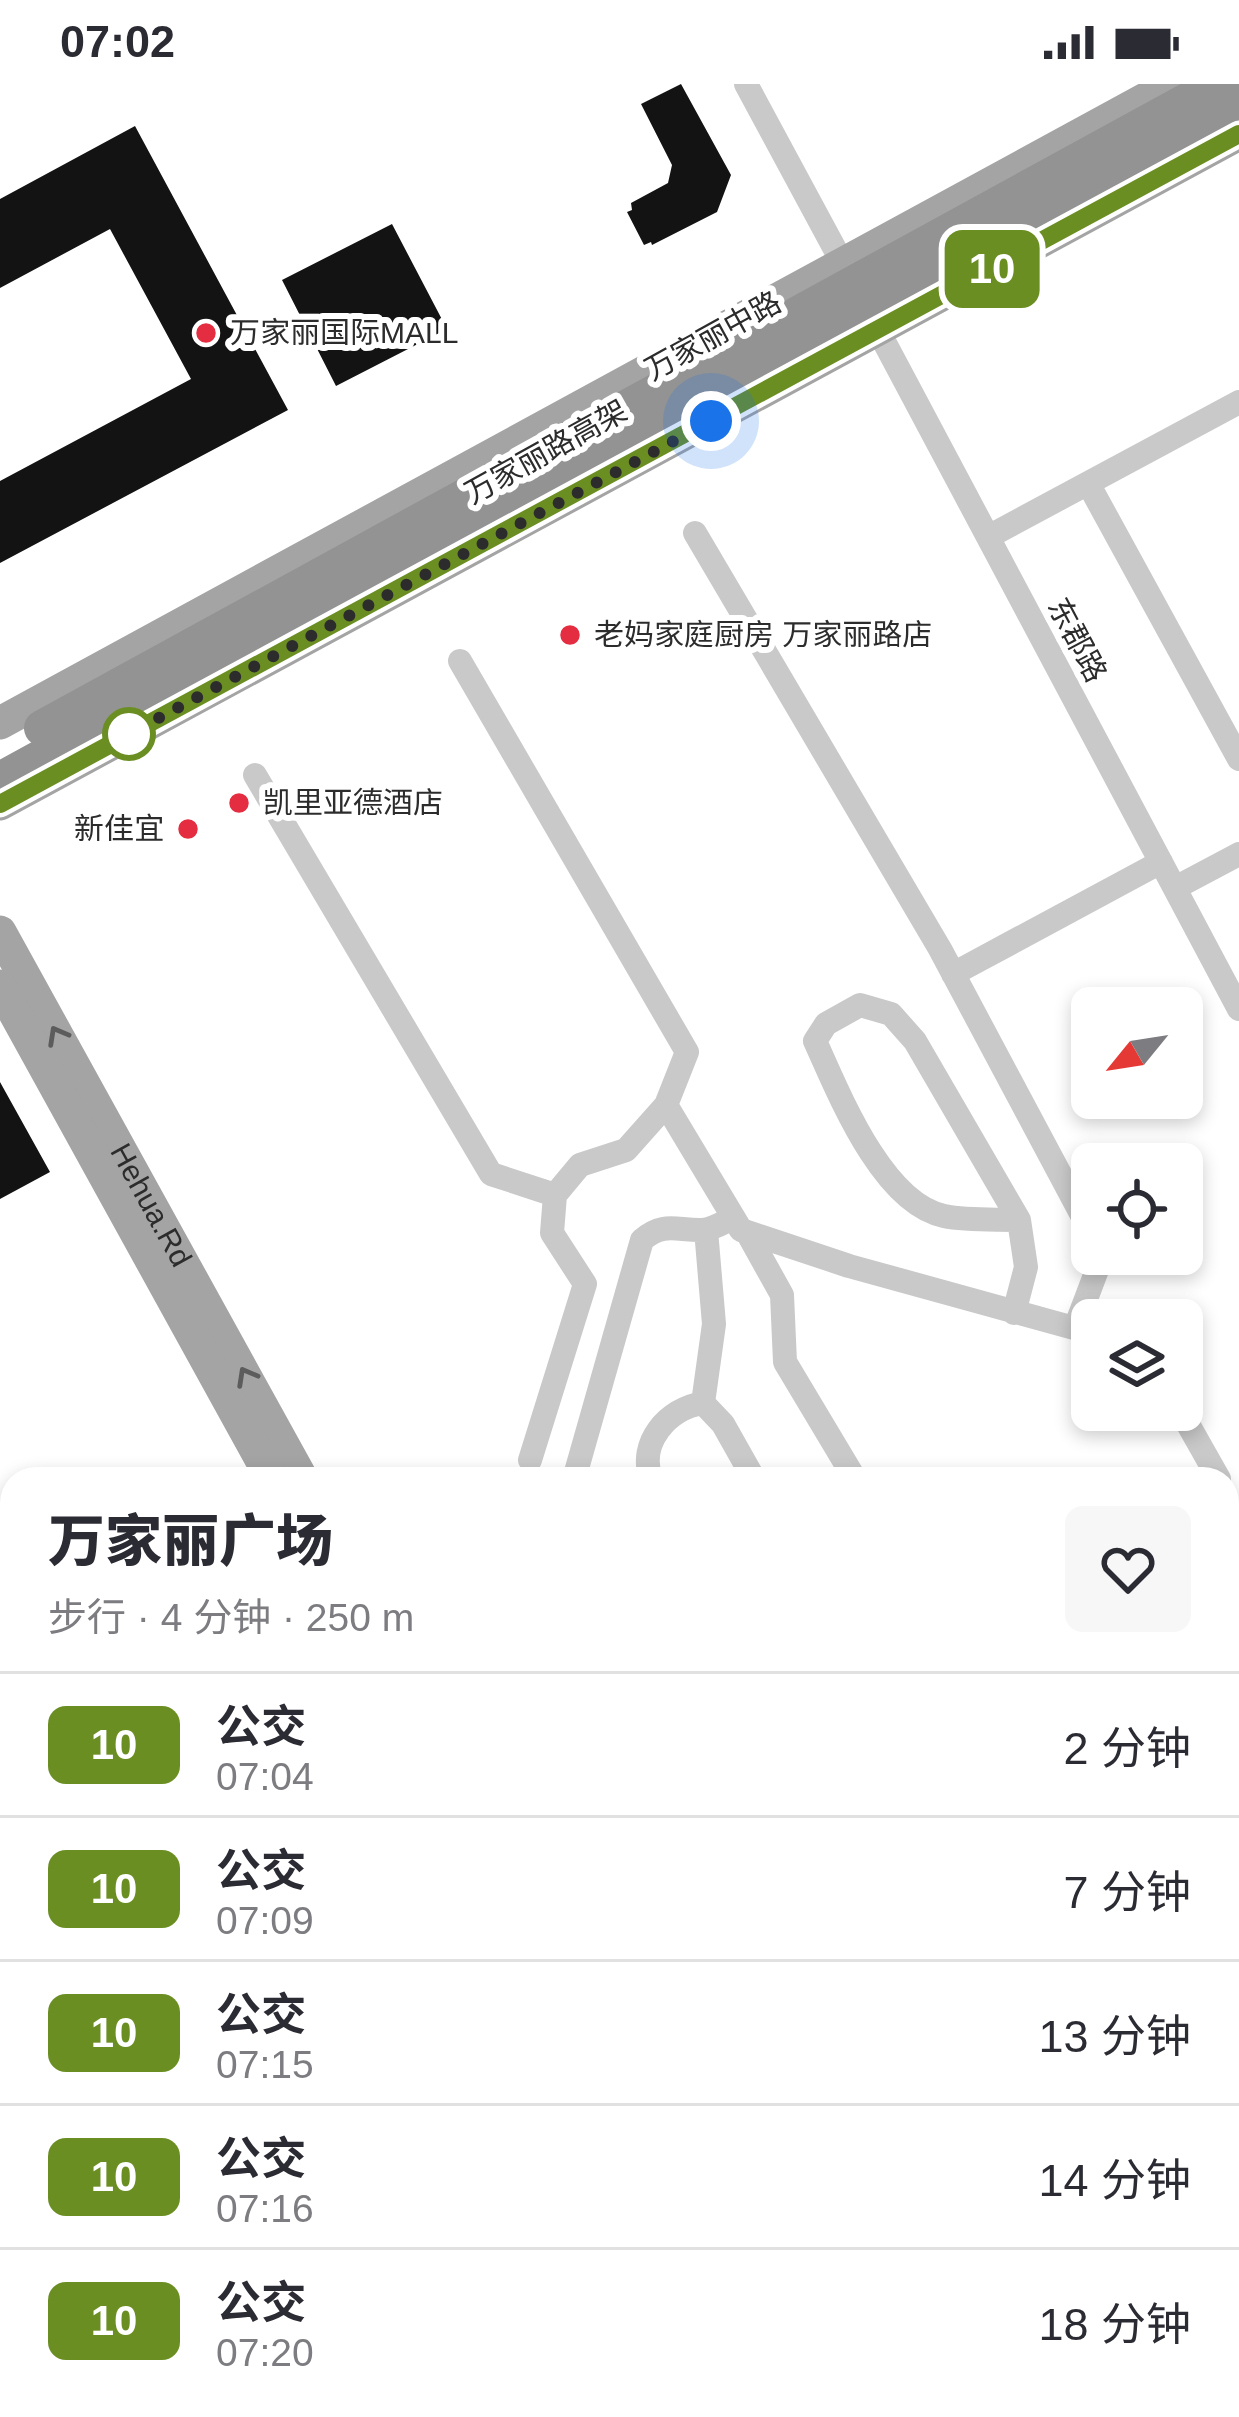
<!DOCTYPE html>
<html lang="zh">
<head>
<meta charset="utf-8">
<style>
  :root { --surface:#fff; --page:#f7f7f7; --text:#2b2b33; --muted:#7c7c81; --line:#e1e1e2 }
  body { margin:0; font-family:Helvetica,"Noto Sans SC",sans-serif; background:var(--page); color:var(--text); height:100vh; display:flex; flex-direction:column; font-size:45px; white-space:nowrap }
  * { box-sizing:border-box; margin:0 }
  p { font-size:39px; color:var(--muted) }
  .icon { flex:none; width:66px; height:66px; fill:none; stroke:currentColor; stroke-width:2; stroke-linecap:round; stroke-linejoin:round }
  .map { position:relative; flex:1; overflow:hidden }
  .panel { position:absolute; left:0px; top:1383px; width:1239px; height:951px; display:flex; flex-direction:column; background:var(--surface); border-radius:36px 36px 0 0; box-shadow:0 6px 18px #0003 }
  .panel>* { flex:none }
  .badge { padding:0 24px; border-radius:18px; font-size:42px; line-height:78px }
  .needle { width:78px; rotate:240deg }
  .tools { position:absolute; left:1071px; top:903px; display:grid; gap:24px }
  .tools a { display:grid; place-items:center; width:132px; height:132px; border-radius:18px; background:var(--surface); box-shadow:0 6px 18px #0003; font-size:60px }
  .you { position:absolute; width:60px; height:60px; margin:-30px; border:9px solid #fff; border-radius:50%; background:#1a73e8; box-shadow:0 0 0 18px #1a73e833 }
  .map>.badge { position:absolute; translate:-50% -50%; box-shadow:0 0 0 6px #fff }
  .round { display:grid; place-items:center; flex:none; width:126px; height:126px; border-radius:18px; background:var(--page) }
  .head { display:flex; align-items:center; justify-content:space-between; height:204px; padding:0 48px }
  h1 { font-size:57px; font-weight:800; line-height:90px }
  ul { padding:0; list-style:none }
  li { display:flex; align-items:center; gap:36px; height:144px; padding:0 48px; border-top:3px solid var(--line) }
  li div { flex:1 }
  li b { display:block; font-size:45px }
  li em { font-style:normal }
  li .badge { min-width:132px; font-weight:700; text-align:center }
  .status { display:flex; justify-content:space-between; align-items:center; height:84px; padding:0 60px; background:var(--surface); direction:ltr }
  .status svg { height:33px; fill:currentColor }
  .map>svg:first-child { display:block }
</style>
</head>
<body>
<div class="status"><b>07:02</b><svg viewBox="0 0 49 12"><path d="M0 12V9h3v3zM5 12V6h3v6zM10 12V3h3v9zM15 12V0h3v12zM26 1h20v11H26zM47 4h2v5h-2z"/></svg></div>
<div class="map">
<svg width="1239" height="2333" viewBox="0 0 1239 2333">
  <rect width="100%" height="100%" fill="#fff"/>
  <path fill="#131313" d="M681,0l50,91 -14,37 -65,33 -1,-3 -7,3 -17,-33 5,-2 -1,-7 37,-20 4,-18 -31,-61z
    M135,42l153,284 -288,153v-82l191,-102 -81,-150 -110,59v-89z
    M392,140l55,105 -111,57 -54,-106z
    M0,998l50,90 -50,27z"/>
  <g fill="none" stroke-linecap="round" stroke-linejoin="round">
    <path stroke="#c9c9c9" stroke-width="24" d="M746,0l104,193
      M872,235l367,690
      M1089,401l150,274
      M695,449l245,416 152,285
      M988,453l251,-135
      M460,577l227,391 -21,53 75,125 108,36 243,67
      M255,691l236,399 64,21
      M1175,804l64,-34
      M953,890l208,-112
      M706,1146l8,94 -11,79 20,21 31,55
      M748,1150l34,61 3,67 70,117
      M1014,1229l12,-46 -7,-47 -104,-179 -24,-27 -31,-9 -34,19 -11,17c24,53 67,162 129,175 24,5 51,3 75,4
      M1075,1244l28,-74
      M1180,1326l39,69
      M530,1376l55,-176 -33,-51 3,-38 25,-30 46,-15 40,-45
      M574,1395l68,-239c22,-19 35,-9 61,-10 10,-1 21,-8 30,-12
      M651,1395c-13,-36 16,-70 52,-76
      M1227,1862l12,22
      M1227,1997l12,-6
      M0,2186l12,15
      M125,2322l10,11
      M600,2333l20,-11"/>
    <g stroke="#a4a4a4" stroke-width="33">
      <path d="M0,639l1173,-639"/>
      <path d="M0,720l1239,-670"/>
      <path id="s1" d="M0,848l302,547"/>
      <path d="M0,902l272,493"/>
      <path d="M1227,1452l12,-7"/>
      <path d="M1227,1486l12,-7"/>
      <path d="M0,2117l12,-7"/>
      <path d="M0,2152l12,-6"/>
      <path d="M788,2322l6,11"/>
      <path d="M818,2322l7,11"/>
    </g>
    <path stroke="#939393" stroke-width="36" d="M42,644l1176,-644
      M0,696l1239,-679"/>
  </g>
  <defs><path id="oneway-chevron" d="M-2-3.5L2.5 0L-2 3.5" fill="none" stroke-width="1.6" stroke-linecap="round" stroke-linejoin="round" transform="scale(3)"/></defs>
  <g stroke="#5c5c5c">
    <use href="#oneway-chevron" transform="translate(57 951) rotate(-119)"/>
    <use href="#oneway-chevron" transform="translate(246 1292) rotate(-119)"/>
  </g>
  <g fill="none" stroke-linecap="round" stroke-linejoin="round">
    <defs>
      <path id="line" d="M0,720l1239,-670"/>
    </defs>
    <use href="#line" stroke="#fff" stroke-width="27"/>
    <use href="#line" stroke="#6b8e23" stroke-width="18"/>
    <path stroke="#2c2c2c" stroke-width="12" stroke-dasharray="0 21.6" d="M129,650l-4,2 586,-315"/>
  </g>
  <g fill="#e42d40" stroke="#fff" stroke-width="4.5">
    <circle cx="206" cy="249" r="12"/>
    <circle cx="570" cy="551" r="12"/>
    <circle cx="239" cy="719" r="12"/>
    <circle cx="188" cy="745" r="12"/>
  </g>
  <circle fill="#fff" stroke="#6b8e23" stroke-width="6" cx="129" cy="650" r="24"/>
  <g text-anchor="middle" stroke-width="12" stroke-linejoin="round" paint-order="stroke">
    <g font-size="30" fill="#2c2c2c" stroke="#fff" text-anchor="start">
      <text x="230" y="259">万家丽国际MALL</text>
      <text x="594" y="561">老妈家庭厨房 万家丽路店</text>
      <text x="263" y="729">凯里亚德酒店</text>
      <text x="164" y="755" text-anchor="end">新佳宜</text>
    </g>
    <g font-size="30" fill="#2c2c2c" stroke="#fff">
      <text transform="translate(713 252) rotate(-29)" y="10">万家丽中路</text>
      <text transform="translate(546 368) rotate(-29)" y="10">万家丽路高架</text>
      <text transform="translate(1077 556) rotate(62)" y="10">东郡路</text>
      <text dy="10" stroke="none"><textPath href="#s1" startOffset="312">Hehua.Rd</textPath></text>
    </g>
  </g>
</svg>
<div class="tools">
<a><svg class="needle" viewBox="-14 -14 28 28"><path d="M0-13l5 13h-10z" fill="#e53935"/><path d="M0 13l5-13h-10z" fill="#7c7c81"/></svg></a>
<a><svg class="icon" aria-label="locate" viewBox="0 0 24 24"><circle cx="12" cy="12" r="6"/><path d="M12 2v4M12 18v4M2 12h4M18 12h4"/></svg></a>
<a><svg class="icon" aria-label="layers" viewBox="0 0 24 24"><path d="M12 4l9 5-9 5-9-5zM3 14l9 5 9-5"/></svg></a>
</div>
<div class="you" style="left:711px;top:337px"></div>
<b class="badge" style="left:992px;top:185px;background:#6b8e23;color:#fff">10</b>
<section class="panel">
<div class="head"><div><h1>万家丽广场</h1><p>步行 · 4 分钟 · 250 m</p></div><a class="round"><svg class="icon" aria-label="heart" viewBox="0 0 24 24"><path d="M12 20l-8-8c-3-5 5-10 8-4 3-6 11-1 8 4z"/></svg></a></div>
<ul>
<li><span class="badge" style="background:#6b8e23;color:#fff">10</span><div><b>公交</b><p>07:04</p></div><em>2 分钟</em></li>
<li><span class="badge" style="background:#6b8e23;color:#fff">10</span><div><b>公交</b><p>07:09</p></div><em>7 分钟</em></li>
<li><span class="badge" style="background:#6b8e23;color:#fff">10</span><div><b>公交</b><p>07:15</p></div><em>13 分钟</em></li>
<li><span class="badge" style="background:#6b8e23;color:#fff">10</span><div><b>公交</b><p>07:16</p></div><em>14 分钟</em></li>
<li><span class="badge" style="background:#6b8e23;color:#fff">10</span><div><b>公交</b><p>07:20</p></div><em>18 分钟</em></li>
</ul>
</section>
</div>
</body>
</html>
